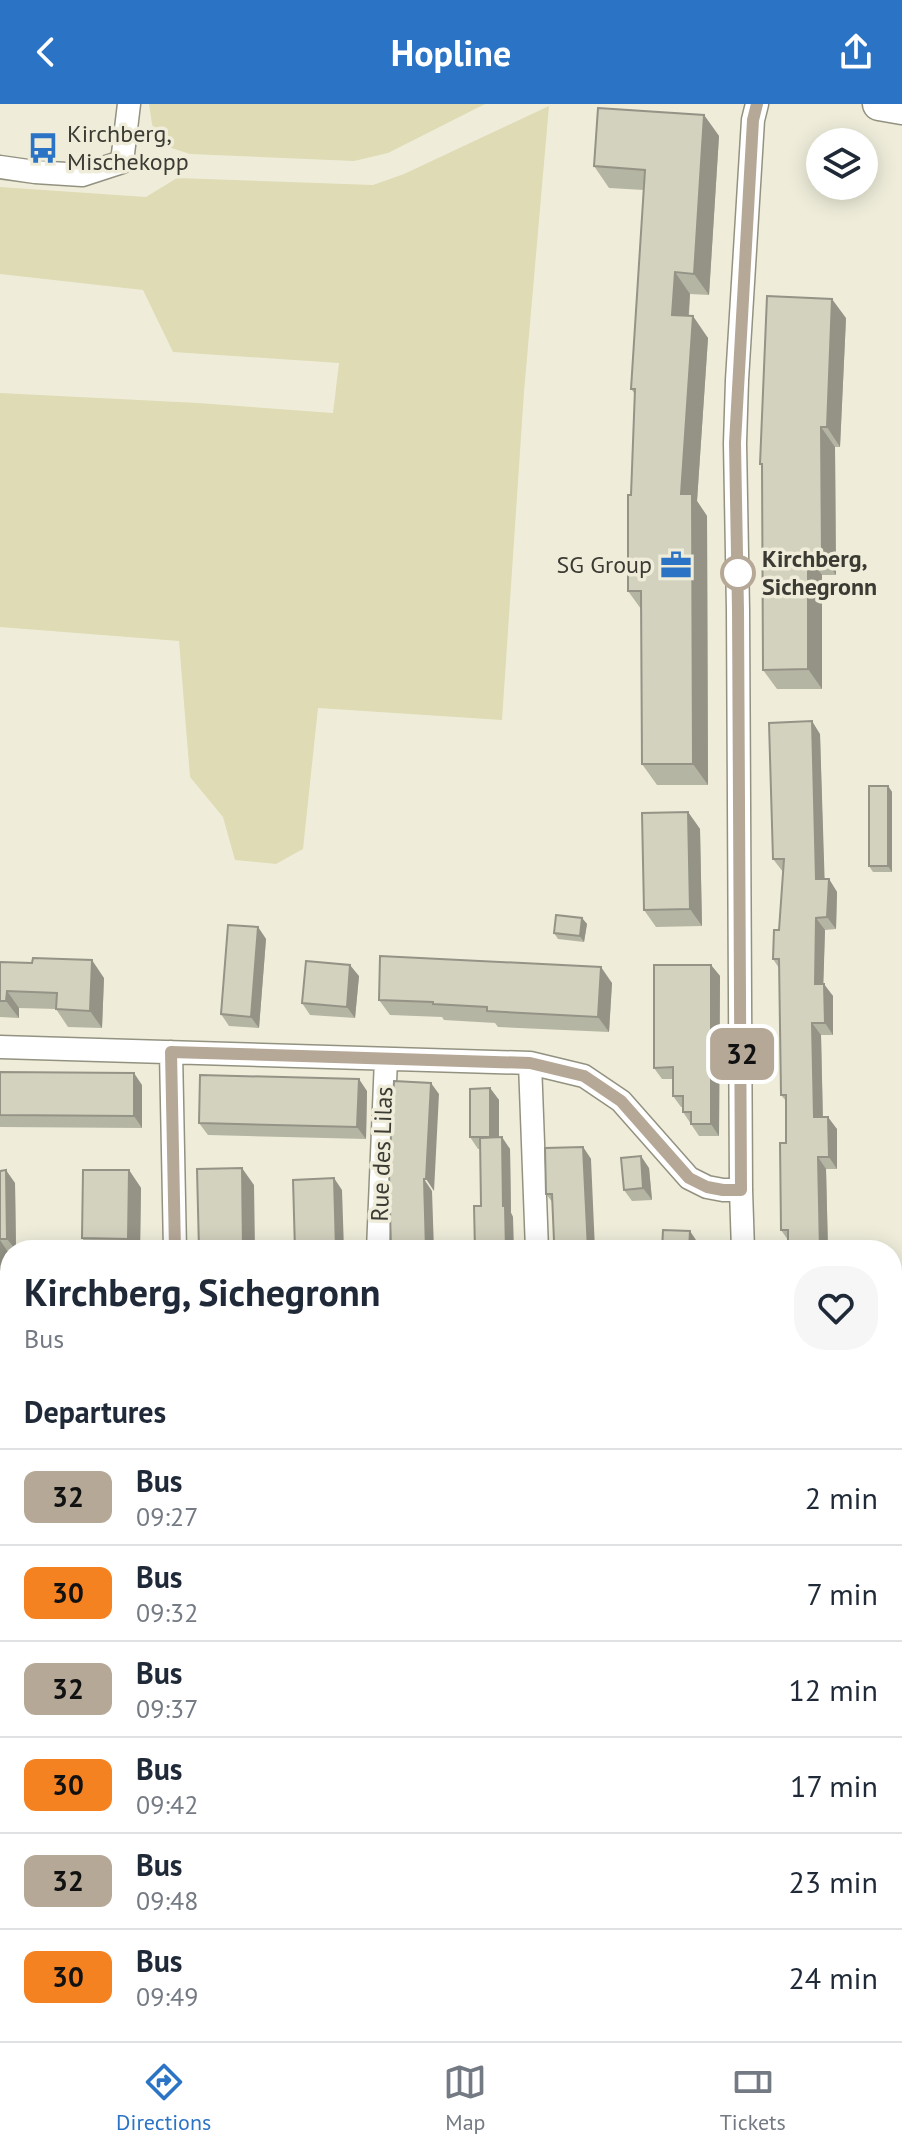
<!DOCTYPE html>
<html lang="en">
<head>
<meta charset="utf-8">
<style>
  :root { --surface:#fff; --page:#f6f6f7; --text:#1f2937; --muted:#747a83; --line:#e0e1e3; --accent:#2b74c5 }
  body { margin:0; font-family:"PT Sans",sans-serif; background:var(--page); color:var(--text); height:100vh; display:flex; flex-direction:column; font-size:30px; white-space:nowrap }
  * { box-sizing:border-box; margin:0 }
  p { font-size:26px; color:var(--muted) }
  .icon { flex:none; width:44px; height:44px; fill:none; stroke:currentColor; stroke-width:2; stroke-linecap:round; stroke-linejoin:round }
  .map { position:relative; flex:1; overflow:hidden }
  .drawer { position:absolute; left:0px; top:1136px; width:902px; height:802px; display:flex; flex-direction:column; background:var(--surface); border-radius:32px 32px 0 0; box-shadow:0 4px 20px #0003 }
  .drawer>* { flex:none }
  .badge { padding:0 16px; border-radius:12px; font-size:28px; line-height:52px }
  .fabs { position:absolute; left:806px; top:24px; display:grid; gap:16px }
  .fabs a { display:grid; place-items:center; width:72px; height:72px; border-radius:50%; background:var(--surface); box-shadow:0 4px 20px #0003; font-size:40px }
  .map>.badge { position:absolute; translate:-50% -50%; box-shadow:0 0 0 4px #fff }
  h2 { padding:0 24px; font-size:30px; line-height:72px }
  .round { display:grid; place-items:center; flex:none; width:84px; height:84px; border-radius:32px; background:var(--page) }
  .head { display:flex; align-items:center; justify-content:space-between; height:136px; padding:0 24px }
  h1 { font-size:38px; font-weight:800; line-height:60px }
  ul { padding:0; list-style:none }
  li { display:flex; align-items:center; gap:24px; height:96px; padding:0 24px; border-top:2px solid var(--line) }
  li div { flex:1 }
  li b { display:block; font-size:30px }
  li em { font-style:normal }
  li .badge { min-width:88px; font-weight:700; text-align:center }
  header { display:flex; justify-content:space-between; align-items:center; height:104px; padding:0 24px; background:var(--accent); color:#fff; font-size:36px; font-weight:800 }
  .menu { display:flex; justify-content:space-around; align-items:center; height:112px; border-top:2px solid var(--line); background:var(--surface); font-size:22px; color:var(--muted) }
  .menu a { display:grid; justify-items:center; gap:4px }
  .menu .on { color:var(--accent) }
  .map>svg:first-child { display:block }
</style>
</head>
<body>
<header><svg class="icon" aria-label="back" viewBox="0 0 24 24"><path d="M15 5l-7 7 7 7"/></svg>Hopline<svg class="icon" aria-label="share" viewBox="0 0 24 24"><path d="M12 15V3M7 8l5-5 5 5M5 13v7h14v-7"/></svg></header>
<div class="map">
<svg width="902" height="1937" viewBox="0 0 902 1937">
  <rect width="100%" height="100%" fill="#efedda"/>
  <path fill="#dedbb5" d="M149,0h336l-97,49 -34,8 -164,-7 -31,-10 -7,-20z
    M549,2l-25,286 -22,328 -184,-12 -15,141 -27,15 -41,-4 -12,-43 -33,-40 -11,-136 -179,-14v-234l198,10 135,10 6,-50 -166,-11 -30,-62 -143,-16v-87l146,10 31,-19 196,7 31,-11z"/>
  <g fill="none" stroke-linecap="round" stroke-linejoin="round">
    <defs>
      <path id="minor" d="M0,63l35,5 47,3 40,-13 7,-58
        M0,943l530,16 54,13 37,25 68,77 18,9 16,3h18
        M171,948l4,198
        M530,959l7,187
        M378,1146l8,-191
        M743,1146l-2,-60 -3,-580 -3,-167 2,-63 16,-260 4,-16
        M892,1700h10
        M560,1928v9
        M742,1928l2,9
        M230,1937l1,-9
        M705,1937l1,-9
        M726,1937l1,-9"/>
      <path id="secondary" d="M879,0l23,4"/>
    </defs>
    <use href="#minor" stroke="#939280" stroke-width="25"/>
    <use href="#secondary" stroke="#939280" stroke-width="35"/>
    <use href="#minor" stroke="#fff" stroke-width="22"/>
    <use href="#secondary" stroke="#fff" stroke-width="32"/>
  </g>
  <path fill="#b5b5a4" d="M704,11l15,21 -10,159 -19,-1 -1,22 19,22 -11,163 10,15 1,269h-51l-15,-21 -1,-155 -13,-18 7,-197 -4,-5 13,-199 -35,-2 -15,-22z
    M846,214l-6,129h-5l1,128h-14v114h-45l-14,-19 -1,-203 -2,-3z
    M820,630l4,145h5l8,13 -1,37 -11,1 -2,54 10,12v39h-12l2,82 14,12v40h-11l2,81h-40v-10l-7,-10 5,-87v-42l-5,-6 -2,-127 -6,-9 6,-29 4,-58 -10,-13z
    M888,682l4,6v80h-19l-4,-6z
    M688,708l12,17 2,97 -46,1 -12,-17z
    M582,814l5,6 -3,18 -26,-3 -4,-6z
    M258,823l8,12 -7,89 -30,-2 -8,-12z
    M0,858l104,16 -2,50 -34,-1 -12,-18 -37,-1v10l-19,-1z
    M711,861l9,11 -1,160h-20l-16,-24v-5h-2l-8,-11v-17h-11l-8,-11z
    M359,872l-4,42 -45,-3 -8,-12z
    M612,879l-3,49 -111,-5 -3,-4 -51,-3 -2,-3 -52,-2 -11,-15z
    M0,968l142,13v43l-142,-1z
    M490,984l9,12v37l11,12 1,64 2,4 -32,-11v-57h-3l-8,-12z
    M367,987l-1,48 -158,-4 -9,-12z
    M583,1043l8,12 -37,82 -1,-38 -7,-9z
    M649,1064l3,32 -20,1 -8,-11z
    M129,1066l12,18 -1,62h-50l-8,-12z
    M0,1067l15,12 1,67h-6v2h-2l2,81h-4l1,83h3v209h-10z
    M892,1586l10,1v75l-6,-1 -4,-5z
    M0,1642l10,2v163l-10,1z
    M892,1722l7,6h3v70l-10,-1z
    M892,1869l10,2v38h-10z"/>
  <path fill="#949386" d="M704,11l15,21 -10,159 -15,-21z
    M675,168l15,22 -3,42 -15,-21z
    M832,195l14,19 -6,129 -13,-20z
    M693,212l15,22 -11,163 10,15 1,269 -15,-21 -12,-270z
    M821,323l14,20 1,128 -14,-19z
    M808,452l14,19v114l-14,-20z
    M812,617l8,13 5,157 -9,-12z
    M888,682l4,6v80l-4,-6z
    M688,708l12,17 2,97 -12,-17z
    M829,775l8,13 -1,37 -9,-12z
    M582,814l5,6 -3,18 -4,-6z
    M816,814l9,12 -2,66 -8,-12z
    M258,823l8,12 -7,89 -8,-11z
    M92,856l12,18 -2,50 -12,-17z
    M350,861l9,11 -4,42 -8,-11z
    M711,861l9,11 -1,160 -8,-12z
    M601,863l11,16 -3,49 -11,-15z
    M824,880l9,12v39l-8,-12z
    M7,887l12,17v10l-13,-17z
    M812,919l9,12 2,94 -9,-12z
    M134,969l8,12v43l-8,-12z
    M359,975l8,12 -1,48 -9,-12z
    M431,979l8,11 -5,97 -8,-12z
    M490,984l9,12v49l-9,-12z
    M828,1013l9,12v40l-8,-12z
    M502,1033l8,12 1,64 2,4 1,33h-8l-3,-44z
    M583,1043l8,12 4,91h-7z
    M641,1052l8,12 3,32 -9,-12z
    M818,1053l8,12 2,81h-8z
    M242,1064l12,17 1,65h-12z
    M6,1066l9,13 1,67 -9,-11z
    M129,1066l12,18 -1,62h-4l-8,-11z
    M334,1074l8,12 2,60h-8z
    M424,1075l8,12 2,59h-8z
    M690,1127l8,12v7h-9z
    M0,1136l8,12v58l-8,-12z
    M0,1220l6,9 1,97 -7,-11z
    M8,1347l2,3v46l-2,-2z
    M8,1642l2,2v100z
    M901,1869l1,2v31l-3,-4z
    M13,1928h8v9h-8z
    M203,1928h8v9h-7z
    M412,1928h9l-1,9h-9z
    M533,1928h2l5,9h-7z
    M614,1928h9v9h-9z
    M771,1928h10l-1,9h-9z"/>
  <path fill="#d3d2bf" stroke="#949386" stroke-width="2" d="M598,4l106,7 -10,159 -19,-2 -3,43 21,1 -12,178h11l1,270h-51l-1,-173h-13v-96h3l4,-106h-4l14,-219 -51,-4z
    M767,192l65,3 -5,128h-6l1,129h-14v113l-45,1 -1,-206h-2z
    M812,617l4,158h13l-2,38 -11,1 -1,66h9l1,39h-13l2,94h14l1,40h-11l2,93h-32v-20h-7l-1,-87h6v-48h-5l-2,-136h-6l1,-29h5l5,-71h-11l-4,-136z
    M869,682h19v80h-19z
    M688,708l2,97 -46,1 -2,-97z
    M556,811l26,3 -2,18 -26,-3z
    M228,821l30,2 -7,90 -30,-3z
    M380,852l221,11 -3,50 -111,-6v-4l-54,-3v-2l-54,-2z
    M33,854l59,2 -2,51 -34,-2 1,-16 -50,-2 -1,10h-6v-39l32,1z
    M306,857l44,4 -3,42 -45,-4z
    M654,861h57v159h-20v-12h-8v-16h-10v-29l-19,1z
    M0,968l134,1v43l-134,-1z
    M200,971l159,4 -2,48 -158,-4z
    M394,977l37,2 -5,96h-2l2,71h-35l-2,-80z
    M490,984v49h-20v-48z
    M502,1033l1,69h2l1,44h-31l-1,-44h7l-1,-68z
    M583,1043l5,103h-38l-1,-9h5l-2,-47h-6l-1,-46z
    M641,1052l2,32 -19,2 -3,-32z
    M242,1064l1,82h-44l-2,-81z
    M6,1066l1,69h-7v-68z
    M83,1066h46l-1,69 -46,-1z
    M334,1074l2,72h-41l-2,-70z
    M663,1126l27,1 -1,19h-27z
    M0,1193h9v23h-9z
    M10,1312v35h-2v47h2l-1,114h-9v-195z
    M892,1586l10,1v58h-10z
    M0,1642h8l2,153 -10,1z
    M892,1722l3,1v5h7v51h-10z
    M892,1869h9l-2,29 -7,-1z
    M0,1881h10v47h3v9h-13z
    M174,1928h29v8l-29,1z
    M297,1928h115l-1,9h-115z
    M504,1928h29v9h-29z
    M582,1928h32v9h-32z
    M748,1928h23v9h-23z"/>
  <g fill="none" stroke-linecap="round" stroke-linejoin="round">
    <defs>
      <path id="line" d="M175,1146l-4,-198 359,11 54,13 37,25 68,77 18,9 16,3h18l-3,-580 -3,-167 18,-323 4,-16"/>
    </defs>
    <use href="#line" stroke="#fff" stroke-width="18"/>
    <use href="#line" stroke="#b6a897" stroke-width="12"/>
  </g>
  <defs>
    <symbol id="bus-bare" viewBox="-9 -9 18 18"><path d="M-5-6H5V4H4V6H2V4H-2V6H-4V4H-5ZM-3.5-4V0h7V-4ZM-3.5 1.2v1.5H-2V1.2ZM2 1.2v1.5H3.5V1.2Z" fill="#2b74c5" stroke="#efedda" stroke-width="2.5" paint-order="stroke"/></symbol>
    <symbol id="office-bare" viewBox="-9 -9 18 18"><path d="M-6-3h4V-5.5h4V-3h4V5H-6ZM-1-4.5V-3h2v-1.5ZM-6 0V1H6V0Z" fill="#2b74c5" stroke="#efedda" stroke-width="2.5" paint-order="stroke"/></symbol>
  </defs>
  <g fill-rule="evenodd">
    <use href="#bus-bare" x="21" y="22" width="44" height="44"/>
    <use href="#office-bare" x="654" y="439" width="44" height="44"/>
  </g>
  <circle fill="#fff" stroke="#b6a897" stroke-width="4" cx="738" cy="469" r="16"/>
  <g text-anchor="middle" stroke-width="7" stroke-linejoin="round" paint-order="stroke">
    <g font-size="24" fill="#3b3a33" stroke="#efedda" text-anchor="start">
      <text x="67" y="38">Kirchberg,<tspan x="67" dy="28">Mischekopp</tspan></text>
      <text x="652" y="469" text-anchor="end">SG Group</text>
    </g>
    <g font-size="24" font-weight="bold" fill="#3b3a33" stroke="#efedda" text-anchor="start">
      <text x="762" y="463">Kirchberg,<tspan x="762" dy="28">Sichegronn</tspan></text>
    </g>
    <g font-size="24" fill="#3b3a33" stroke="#efedda">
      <text transform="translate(382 1050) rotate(-88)" y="8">Rue des Lilas</text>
    </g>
  </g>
</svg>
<div class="fabs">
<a><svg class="icon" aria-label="layers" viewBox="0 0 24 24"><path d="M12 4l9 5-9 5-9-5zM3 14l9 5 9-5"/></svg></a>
</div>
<b class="badge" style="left:742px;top:950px;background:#b6a897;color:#111">32</b>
<section class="drawer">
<div class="head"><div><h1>Kirchberg, Sichegronn</h1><p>Bus</p></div><a class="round"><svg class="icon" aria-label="heart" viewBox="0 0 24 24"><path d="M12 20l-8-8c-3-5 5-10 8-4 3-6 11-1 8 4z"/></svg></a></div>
<h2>Departures</h2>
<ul>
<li><span class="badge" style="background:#b6a897;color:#111">32</span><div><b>Bus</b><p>09:27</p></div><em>2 min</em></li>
<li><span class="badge" style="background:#f58220;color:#111">30</span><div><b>Bus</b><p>09:32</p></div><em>7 min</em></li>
<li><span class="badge" style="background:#b6a897;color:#111">32</span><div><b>Bus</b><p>09:37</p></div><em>12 min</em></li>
<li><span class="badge" style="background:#f58220;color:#111">30</span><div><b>Bus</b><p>09:42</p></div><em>17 min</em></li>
<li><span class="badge" style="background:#b6a897;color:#111">32</span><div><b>Bus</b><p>09:48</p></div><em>23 min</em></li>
<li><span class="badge" style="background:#f58220;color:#111">30</span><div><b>Bus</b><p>09:49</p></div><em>24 min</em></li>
</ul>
</section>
</div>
<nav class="menu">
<a class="on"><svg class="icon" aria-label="directions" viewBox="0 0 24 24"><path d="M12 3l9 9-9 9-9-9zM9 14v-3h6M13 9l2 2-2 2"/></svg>Directions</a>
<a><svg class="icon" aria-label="map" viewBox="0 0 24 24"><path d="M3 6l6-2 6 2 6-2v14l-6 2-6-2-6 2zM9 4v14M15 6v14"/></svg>Map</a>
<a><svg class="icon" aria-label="tickets" viewBox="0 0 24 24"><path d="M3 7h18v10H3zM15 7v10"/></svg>Tickets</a>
</nav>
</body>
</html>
